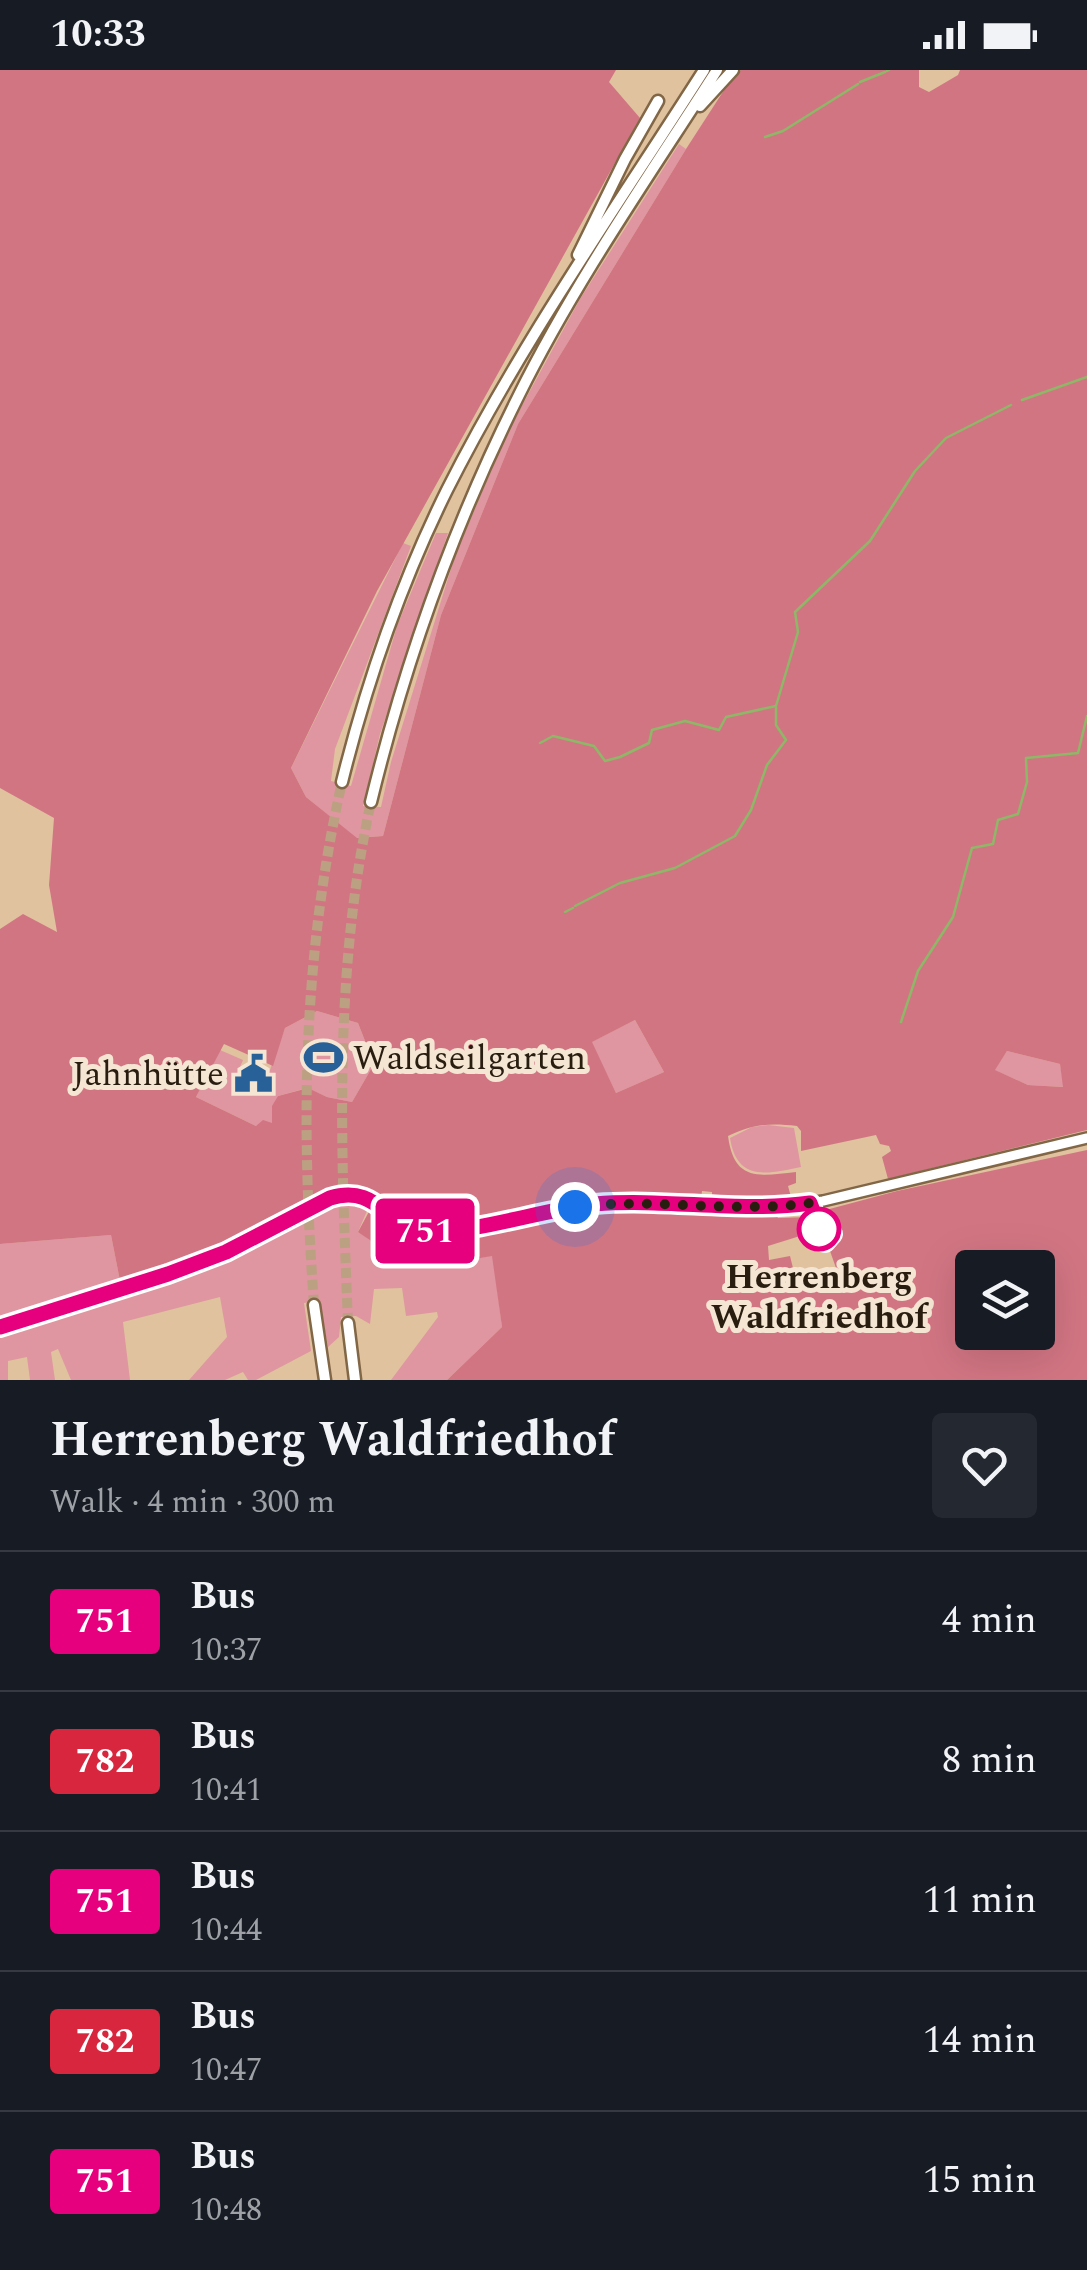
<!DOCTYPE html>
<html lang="en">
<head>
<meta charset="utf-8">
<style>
  :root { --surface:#171b24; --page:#242831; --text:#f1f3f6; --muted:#9ea1a6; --line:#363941 }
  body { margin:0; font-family:Spectral,serif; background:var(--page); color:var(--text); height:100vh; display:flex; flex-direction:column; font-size:38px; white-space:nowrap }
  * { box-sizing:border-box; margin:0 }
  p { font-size:32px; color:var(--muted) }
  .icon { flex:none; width:55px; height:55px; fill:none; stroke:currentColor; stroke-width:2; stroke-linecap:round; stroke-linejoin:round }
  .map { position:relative; height:1310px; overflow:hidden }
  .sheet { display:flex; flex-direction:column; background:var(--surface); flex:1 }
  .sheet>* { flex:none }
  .badge { padding:0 20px; border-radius:8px; font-size:35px; line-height:65px }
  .controls { position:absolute; left:955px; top:1180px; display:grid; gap:20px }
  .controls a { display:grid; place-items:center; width:100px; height:100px; border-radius:10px; background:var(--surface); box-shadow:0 10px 40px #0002; font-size:50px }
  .you { position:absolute; width:50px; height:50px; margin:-25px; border:8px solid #fff; border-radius:50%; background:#1a73e8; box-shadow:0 0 0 15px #1a73e833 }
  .map>.badge { position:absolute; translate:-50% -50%; box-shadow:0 0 0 5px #fff }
  .round { display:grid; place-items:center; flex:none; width:105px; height:105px; border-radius:10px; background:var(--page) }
  .head { display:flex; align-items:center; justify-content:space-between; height:170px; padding:0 50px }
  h1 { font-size:48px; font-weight:700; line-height:75px }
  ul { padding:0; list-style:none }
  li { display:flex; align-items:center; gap:30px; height:140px; padding:0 50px; border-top:2px solid var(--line) }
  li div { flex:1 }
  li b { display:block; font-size:38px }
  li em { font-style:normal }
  li .badge { min-width:110px; font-weight:700; text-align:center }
  .status { display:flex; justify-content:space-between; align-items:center; height:70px; padding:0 50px; background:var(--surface); direction:ltr }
  .status svg { height:28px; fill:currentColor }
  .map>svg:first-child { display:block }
</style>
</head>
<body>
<div class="status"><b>10:33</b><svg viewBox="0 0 49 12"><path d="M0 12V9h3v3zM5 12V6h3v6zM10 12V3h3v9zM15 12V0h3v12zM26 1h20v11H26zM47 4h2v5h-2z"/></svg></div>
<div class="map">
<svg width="1087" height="1310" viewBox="0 0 1087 1310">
  <rect width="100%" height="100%" fill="#e0c29f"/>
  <path fill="#df96a0" d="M679,74l7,5 -168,275 -77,191 -58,221 -27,2 -50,-41 -15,-29 112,-225 8,3 -76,203 -4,32 20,5 46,-160 39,-93h12l-68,201 -17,72 18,1 10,-45 64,-206 52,-123 73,-134z
    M317,941l41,12 16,41 -22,38 -25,-5 -20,-9 -29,8 -6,27 -16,3 -60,-29 24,-47 23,10 -5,12 27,12 20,-56z
    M635,950l29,52 -48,21 -25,-51z
    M1007,981l53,13 4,23 -36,-2 -34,-15z
    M768,1055l26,3 7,39c-34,7 -64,15 -71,-29l22,-11z
    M344,1131l26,3 -12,28 102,31 33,-8 9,72 -55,53h-56l47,-63 -1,-5 -31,4 -4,-28 -28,1 -4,35 -14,-8 -15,1 -2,20 -11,10 -9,-47 -15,3 7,48 -55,29h-8l-5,-8 -18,8h-36l38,-43 -7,-40 -97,25 7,58h-59l-13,-31 -7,3 4,28h-25l-3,-23 -19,4v19h-8v-49l242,-84 85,-41z
    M111,1165l10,51 -121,37v-79z"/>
  <path fill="#d27583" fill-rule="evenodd" d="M0,0h616l-7,12 31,36 -263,473 -86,177 15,29 51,41 26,-2 58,-221 77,-191 168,-275 42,-65 13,-14h178v17l10,5 29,-17 2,-5h127v1060l-199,49 -6,-22 9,-6 -2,-5 -9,-2 -4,-9 -75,16v-20l-4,-5c-28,-3 -44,-2 -69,10 6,46 31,40 68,36v11l-8,3 3,11 -79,3v-8l-10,-1 -1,8 -109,1 -159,24 -20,-3 -37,-26 -18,-6 -21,2 -131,65 -85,30 -10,-51 -111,9v-315l23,-15 34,18 -8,-47 5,-67 -54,-30zM317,941l41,12 16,41 -22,38 -25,-5 -19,-9 -30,8 -6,10v17l-9,-3 -7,6 -60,-29 28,-53 49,22 12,-38zM635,950l29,52 -48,21 -24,-51zM1007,981l53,13 3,23 -35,-2 -33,-15z
    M1087,1080v230h-640l55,-53 -10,-71c-69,12 -73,17 -134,-24l14,-26 29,20 27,9 193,-28 152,4 5,7 33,-1 5,14 -48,15 1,14 21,-4 5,20 7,8 22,-7 1,-6 11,-3 -6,-17 6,-12v-13l-13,-8 -1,-7 75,-20zM972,1198h66v64h-66z"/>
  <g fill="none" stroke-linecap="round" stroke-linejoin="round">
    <path stroke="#8eb767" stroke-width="2.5" d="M887,1l2,-1
      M860,12l25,-10
      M765,67l18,-6 75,-47
      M1022,330l65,-23
      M540,673l13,-7 41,10 11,15 15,-4 29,-14 3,-13 33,-9 34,9 7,-13 50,-11
      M575,836l45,-23 55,-15 60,-32 16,-26 16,-45 19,-25 -10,-15v-19l22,-74 -3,-20 75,-71 45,-70 31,-33 65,-33
      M565,842l8,-4
      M901,952l17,-51 35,-54 19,-69 21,-4 5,-24 20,-6 9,-32 -1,-24 52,-5 9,-37"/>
    <path stroke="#bba182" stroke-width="10" stroke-dasharray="10 5" stroke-linecap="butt" d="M314,1235c-13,-181 -12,-345 28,-523
      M348,1253c-7,-175 -15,-349 23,-521"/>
    <defs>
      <path id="major" d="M0,1257c76,-24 155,-43 227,-76 32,-15 86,-52 118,-57 32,-4 49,36 90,38 66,-10 130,-27 197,-30 65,-2 127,10 191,-1l264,-63"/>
      <path id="highway" d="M700,36l33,-36
        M578,185l47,-96 33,-58
        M342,712c25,-101 59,-199 105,-292 74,-147 169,-282 257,-420
        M371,732c34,-140 84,-279 148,-407 56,-113 130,-219 198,-325
        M314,1235l11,75
        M348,1253l7,57"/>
    </defs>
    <use href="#major" stroke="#826747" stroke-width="14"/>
    <use href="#highway" stroke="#826747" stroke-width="15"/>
    <use href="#major" stroke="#fff" stroke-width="9"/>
    <use href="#highway" stroke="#fff" stroke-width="10"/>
  </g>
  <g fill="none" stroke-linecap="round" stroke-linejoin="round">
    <defs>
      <path id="line" d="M0,1257l168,-53 58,-22 104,-54c49,-15 56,31 97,33 48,3 116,-22 168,-27 72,-6 144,9 215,-1l15,39 7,-8 -6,-10 -8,-2"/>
    </defs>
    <use href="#line" stroke="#fff" stroke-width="22"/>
    <use href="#line" stroke="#e6007e" stroke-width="15"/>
    <path stroke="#281d0f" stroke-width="10" stroke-dasharray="0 18" d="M575,1137c79,-10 157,7 235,-4l9,26"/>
  </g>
  <defs>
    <symbol id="stadium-bare" viewBox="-9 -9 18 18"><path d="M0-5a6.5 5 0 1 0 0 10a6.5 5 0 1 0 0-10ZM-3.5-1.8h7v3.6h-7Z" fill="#286098" stroke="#f5e6d4" stroke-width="2.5" paint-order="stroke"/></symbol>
    <symbol id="civic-bare" viewBox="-9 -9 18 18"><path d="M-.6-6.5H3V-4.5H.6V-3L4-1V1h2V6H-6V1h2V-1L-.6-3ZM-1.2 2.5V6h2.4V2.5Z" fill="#286098" stroke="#f5e6d4" stroke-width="2.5" paint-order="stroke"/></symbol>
  </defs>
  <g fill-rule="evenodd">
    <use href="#stadium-bare" x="296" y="960" width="55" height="55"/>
    <use href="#civic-bare" x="226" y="976" width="55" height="55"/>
  </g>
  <circle fill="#fff" stroke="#e6007e" stroke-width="5" cx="819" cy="1159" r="20"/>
  <g text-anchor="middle" stroke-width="10" stroke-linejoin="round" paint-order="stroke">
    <g font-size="35" fill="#281d0f" stroke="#f5e6d4" text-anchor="start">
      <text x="353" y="999">Waldseilgarten</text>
      <text x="224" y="1015" text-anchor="end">Jahnhütte</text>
    </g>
    <g font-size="35" font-weight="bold" fill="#281d0f" stroke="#f5e6d4">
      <text x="819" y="1218">Herrenberg<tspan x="819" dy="40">Waldfriedhof</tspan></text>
    </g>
  </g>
</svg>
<div class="controls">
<a><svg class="icon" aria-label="layers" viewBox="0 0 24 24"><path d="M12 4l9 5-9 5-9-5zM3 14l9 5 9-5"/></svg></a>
</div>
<div class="you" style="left:575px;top:1137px"></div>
<b class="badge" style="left:425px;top:1161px;background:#e6007e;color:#fff">751</b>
</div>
<section class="sheet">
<div class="head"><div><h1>Herrenberg Waldfriedhof</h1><p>Walk · 4 min · 300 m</p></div><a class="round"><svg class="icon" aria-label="heart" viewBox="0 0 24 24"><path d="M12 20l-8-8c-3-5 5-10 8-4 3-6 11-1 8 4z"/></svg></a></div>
<ul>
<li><span class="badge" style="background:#e6007e;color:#fff">751</span><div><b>Bus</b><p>10:37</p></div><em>4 min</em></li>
<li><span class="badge" style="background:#d7263d;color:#fff">782</span><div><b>Bus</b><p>10:41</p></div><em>8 min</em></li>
<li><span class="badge" style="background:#e6007e;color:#fff">751</span><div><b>Bus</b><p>10:44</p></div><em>11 min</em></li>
<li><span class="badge" style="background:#d7263d;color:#fff">782</span><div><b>Bus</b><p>10:47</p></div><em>14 min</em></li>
<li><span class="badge" style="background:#e6007e;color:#fff">751</span><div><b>Bus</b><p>10:48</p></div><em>15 min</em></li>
</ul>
</section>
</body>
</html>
